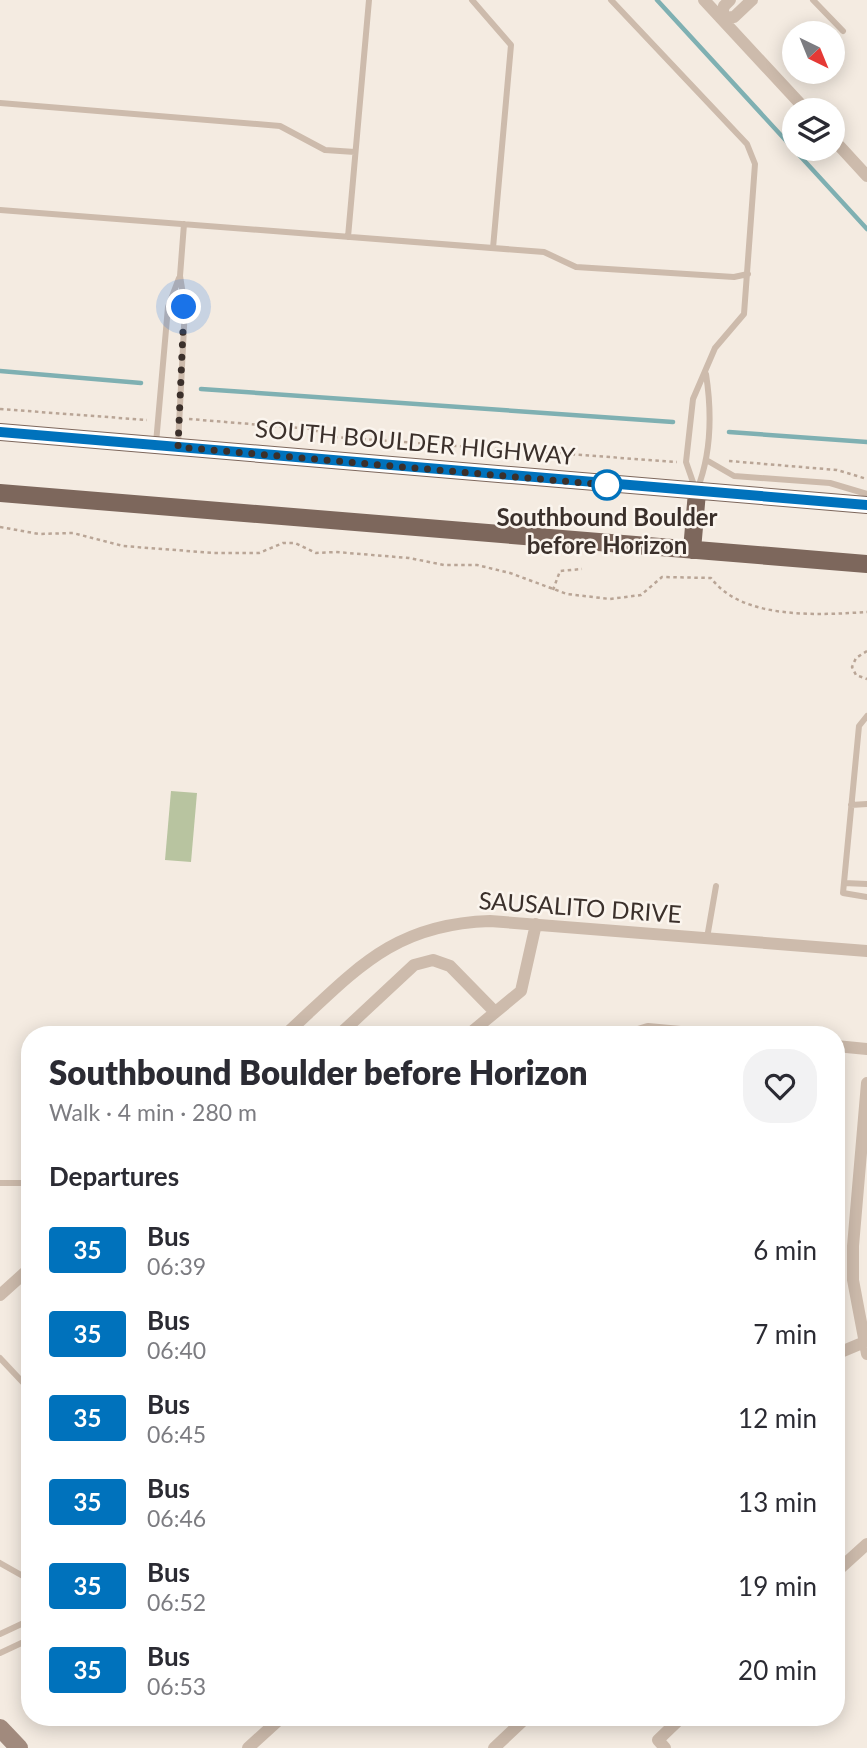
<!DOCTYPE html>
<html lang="en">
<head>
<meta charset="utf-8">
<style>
  :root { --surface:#fff; --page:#f2f2f3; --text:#2b2b33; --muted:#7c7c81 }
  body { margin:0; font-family:Lato,sans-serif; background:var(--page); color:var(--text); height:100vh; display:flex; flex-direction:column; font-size:26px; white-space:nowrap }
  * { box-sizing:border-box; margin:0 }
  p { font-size:23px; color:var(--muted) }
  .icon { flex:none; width:38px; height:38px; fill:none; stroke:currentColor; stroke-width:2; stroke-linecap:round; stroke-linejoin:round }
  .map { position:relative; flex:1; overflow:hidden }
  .side { position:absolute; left:21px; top:1026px; width:824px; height:700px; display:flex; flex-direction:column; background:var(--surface); border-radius:28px; box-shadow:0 4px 18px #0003 }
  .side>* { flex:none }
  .badge { padding:0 14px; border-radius:5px; font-size:24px; line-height:46px }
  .needle { width:46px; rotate:137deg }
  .controls { position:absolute; left:782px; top:21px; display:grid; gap:14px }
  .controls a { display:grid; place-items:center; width:63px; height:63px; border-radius:50%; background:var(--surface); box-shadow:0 4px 18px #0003; font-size:35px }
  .you { position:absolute; width:35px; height:35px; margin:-18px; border:5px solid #fff; border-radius:50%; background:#1a73e8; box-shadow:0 0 0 10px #1a73e833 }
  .map>.badge { position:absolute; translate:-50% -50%; box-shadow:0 0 0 4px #fff }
  h2 { padding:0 28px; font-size:26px; line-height:63px }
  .round { display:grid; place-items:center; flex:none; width:74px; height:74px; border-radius:28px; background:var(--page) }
  .head { display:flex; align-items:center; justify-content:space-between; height:119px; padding:0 28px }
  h1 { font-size:33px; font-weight:800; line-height:52px }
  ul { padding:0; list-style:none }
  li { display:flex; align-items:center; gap:21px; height:84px; padding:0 28px }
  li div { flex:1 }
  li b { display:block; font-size:26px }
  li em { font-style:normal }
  li .badge { min-width:77px; font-weight:700; text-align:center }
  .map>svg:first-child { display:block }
</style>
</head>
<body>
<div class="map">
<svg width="867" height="1748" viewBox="0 0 867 1748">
  <rect width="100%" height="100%" fill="#f4ebe1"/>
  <path fill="#b8c4a0" d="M171,791l26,2 -6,69 -26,-2z"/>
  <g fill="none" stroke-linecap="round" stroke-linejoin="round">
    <path stroke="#7fb0b2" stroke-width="4.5" d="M657,0l210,229
      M0,371l141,12
      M201,389l472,33
      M729,432l138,10"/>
    <path stroke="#b9a596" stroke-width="2.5" stroke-dasharray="3.5 3.5" stroke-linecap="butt" d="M0,409l147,11
      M189,419l122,10 23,8 343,25
      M729,461l108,9 30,9
      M0,527l39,7 34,-1 50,13 91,7h45l24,-10h12l21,10 20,-1 73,6 35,7h33l33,8 57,21 43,5 31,-4 21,-18 49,1c31,42 108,37 156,34
      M553,590l7,-19 22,-2
      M867,651l-11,7 -4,9 4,8 11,4"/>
    <path stroke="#cdbbac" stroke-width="6" d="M472,0l39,45 -18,203
      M611,0l136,144 8,20 -11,150 -29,34 -22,51 -7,63 9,26
      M813,0l30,31
      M0,103l280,23 45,24 30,2
      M0,210l544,42 32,15 158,10 14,-3
      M348,237l21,-237
      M156,443l12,-136 11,-29
      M178,445l7,-138 -5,-31 4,-52
      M708,461l26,15 96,7 37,11
      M697,490c15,-38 15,-77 9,-116
      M867,716l-8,10 -16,167 24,4
      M851,805l16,-1
      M844,883l23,1
      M707,938l9,-52
      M0,1183h30
      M0,1358l30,32
      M0,1563l30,17
      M0,1634l30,-14
      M0,1653l30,-14"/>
    <path stroke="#cdbbac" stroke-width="12" d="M704,0l102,110
      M730,0l-6,6 -3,12 13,-1 18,-17
      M833,139l34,37
      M286,1034c68,-62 105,-110 204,-113l377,30
      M340,1034l74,-69 19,-5 17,6 45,46
      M469,1034l52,-43 15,-67
      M632,1034l16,-5 54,5
      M836,1046l31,3
      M867,1083l-14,163v34l14,74
      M0,1295l30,-27
      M836,1354l31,-13
      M836,1572l31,-28
      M248,1748l34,-31
      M494,1748l33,-31
      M665,1748l-7,-8 24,-23"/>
    <path stroke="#a18a7d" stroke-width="18" d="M0,1728l19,20"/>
    <path stroke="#7d675c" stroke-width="18" d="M0,432l867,73
      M0,493l867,71
      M692,550l5,-58"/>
  </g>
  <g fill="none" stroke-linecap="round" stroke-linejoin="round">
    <defs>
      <path id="line" d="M0,432l867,73"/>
    </defs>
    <use href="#line" stroke="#fff" stroke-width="16"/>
    <use href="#line" stroke="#0072bc" stroke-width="10"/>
    <path stroke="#3b302b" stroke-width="7" stroke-dasharray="0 12.6" d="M184,307l-6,140 429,38"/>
  </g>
  <circle fill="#fff" stroke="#0072bc" stroke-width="3.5" cx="607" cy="485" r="14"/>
  <g text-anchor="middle" stroke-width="5" stroke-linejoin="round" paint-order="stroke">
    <g font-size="24" fill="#3b302b" stroke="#fbf5ee">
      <text transform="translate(415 443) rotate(5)" y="8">SOUTH BOULDER HIGHWAY</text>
      <text transform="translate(580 908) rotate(4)" y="8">SAUSALITO DRIVE</text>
    </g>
    <g font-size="24" font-weight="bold" fill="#3b302b" stroke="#fbf5ee">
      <text x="607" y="526">Southbound Boulder<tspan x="607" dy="28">before Horizon</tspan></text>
    </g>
  </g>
</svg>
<div class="controls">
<a><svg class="needle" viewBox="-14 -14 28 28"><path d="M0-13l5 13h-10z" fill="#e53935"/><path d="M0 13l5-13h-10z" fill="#7c7c81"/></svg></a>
<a><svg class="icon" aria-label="layers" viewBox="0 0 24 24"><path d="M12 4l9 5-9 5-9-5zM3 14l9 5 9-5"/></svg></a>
</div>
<div class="you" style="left:184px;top:307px"></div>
<section class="side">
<div class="head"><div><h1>Southbound Boulder before Horizon</h1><p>Walk · 4 min · 280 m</p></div><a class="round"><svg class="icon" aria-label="heart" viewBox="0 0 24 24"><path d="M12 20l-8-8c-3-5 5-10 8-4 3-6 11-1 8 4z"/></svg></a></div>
<h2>Departures</h2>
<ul>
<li><span class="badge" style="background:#0072bc;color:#fff">35</span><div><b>Bus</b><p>06:39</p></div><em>6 min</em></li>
<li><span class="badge" style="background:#0072bc;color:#fff">35</span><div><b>Bus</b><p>06:40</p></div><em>7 min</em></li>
<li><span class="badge" style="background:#0072bc;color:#fff">35</span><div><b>Bus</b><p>06:45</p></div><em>12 min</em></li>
<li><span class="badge" style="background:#0072bc;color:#fff">35</span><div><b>Bus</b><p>06:46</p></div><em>13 min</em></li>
<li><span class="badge" style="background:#0072bc;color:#fff">35</span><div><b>Bus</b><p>06:52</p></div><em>19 min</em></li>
<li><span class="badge" style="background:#0072bc;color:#fff">35</span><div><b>Bus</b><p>06:53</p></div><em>20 min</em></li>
</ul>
</section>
</div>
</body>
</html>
